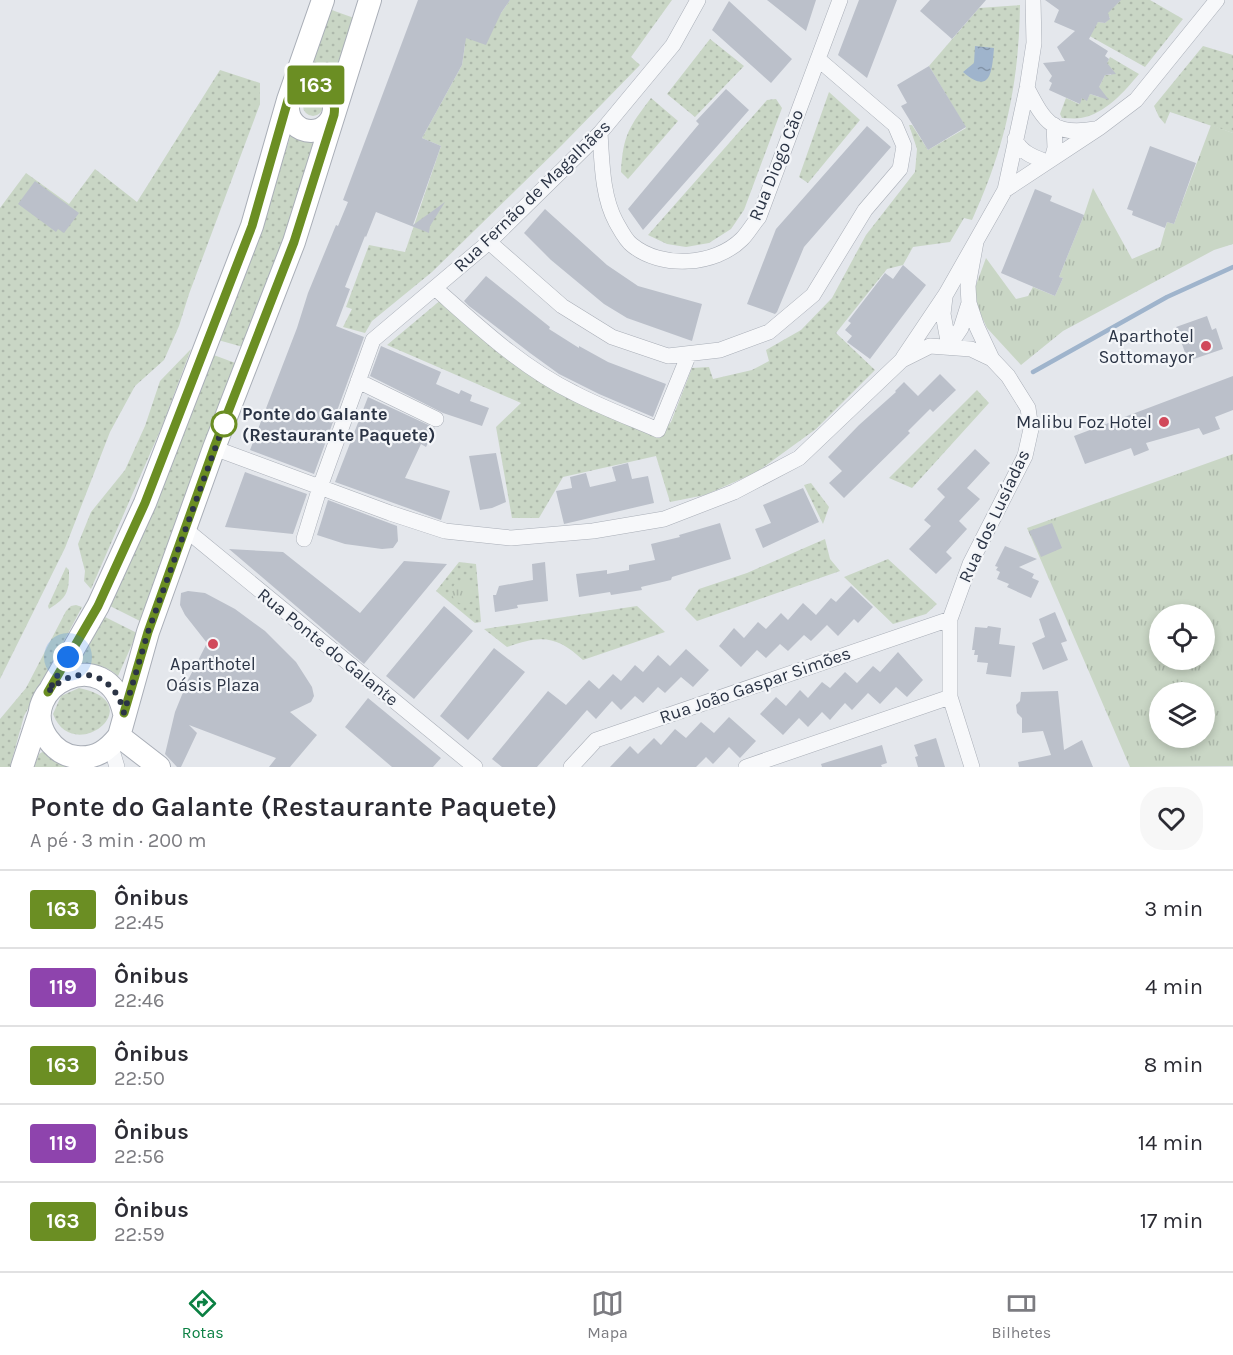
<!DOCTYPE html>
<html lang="pt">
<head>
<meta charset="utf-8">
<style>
  :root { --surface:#fff; --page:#f7f7f7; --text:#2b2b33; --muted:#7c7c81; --line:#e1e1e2; --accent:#0b8043 }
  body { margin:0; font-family:Karla,sans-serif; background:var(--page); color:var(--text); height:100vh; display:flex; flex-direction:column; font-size:22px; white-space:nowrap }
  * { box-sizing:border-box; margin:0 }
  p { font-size:20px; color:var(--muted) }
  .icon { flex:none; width:33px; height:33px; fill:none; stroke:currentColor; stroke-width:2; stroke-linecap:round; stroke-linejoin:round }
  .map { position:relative; height:767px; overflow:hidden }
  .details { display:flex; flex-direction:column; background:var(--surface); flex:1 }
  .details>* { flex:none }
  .badge { padding:0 12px; border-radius:4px; font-size:21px; line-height:39px }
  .buttons { position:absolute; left:1149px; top:604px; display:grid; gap:12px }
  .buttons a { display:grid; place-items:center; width:66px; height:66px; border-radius:50%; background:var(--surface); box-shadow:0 3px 9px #0003; font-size:30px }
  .you { position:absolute; width:30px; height:30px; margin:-15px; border:4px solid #fff; border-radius:50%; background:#1a73e8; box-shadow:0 0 0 9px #1a73e833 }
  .map>.badge { position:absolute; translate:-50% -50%; box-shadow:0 0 0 3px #fff }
  .round { display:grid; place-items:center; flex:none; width:63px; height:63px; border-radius:24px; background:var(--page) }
  .headline { display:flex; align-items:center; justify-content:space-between; height:102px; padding:0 30px }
  h1 { font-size:28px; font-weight:600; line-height:45px }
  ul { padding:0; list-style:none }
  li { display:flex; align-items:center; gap:18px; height:78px; padding:0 30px; border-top:2px solid var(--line) }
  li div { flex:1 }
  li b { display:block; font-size:22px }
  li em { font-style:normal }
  li .badge { min-width:66px; font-weight:700; text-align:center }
  .tabs { display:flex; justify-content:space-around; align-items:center; height:84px; border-top:2px solid var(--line); background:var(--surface); font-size:16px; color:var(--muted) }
  .tabs a { display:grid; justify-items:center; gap:3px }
  .tabs .current { color:var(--accent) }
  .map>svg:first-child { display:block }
</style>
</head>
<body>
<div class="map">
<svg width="1233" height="767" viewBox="0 0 1233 767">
  <defs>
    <pattern id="grass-dots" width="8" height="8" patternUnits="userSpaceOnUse" patternTransform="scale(1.5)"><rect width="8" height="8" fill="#c9d6c5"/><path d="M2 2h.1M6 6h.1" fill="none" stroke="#adb8ab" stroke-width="1.8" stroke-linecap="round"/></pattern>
    <pattern id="park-tufts" width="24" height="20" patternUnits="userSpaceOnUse" patternTransform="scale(1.5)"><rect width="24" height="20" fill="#c9d6c5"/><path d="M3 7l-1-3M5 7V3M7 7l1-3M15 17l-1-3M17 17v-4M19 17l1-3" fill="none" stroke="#adb8ab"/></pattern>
    <pattern id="water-ripples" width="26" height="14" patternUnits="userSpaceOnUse" patternTransform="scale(1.5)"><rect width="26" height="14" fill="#9fb4cc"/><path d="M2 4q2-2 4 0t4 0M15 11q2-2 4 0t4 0" fill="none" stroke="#8293a7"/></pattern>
  </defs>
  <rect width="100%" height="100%" fill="#e4e7ec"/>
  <path fill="url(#grass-dots)" d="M510,0h162l-41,57 9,8 -78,80 -130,127 -60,49 -7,12 -22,-6 9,-18 -6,-2 23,-62 36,7 36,-106 -19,-8 40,-73 3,-20 -1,-8 37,-24z
    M1118,0h32l33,19 -38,48 -59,-33 12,-12 7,1 5,-5 -4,-5 13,-11z
    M1020,5c-1,79 -15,143 -48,215l-8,-2 -14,24 -37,5 -10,18 -16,4 -51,64 39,37 -59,59 -59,43 -52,23 -35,7 -14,-46 -93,21 -24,41h-27l-16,-91 25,-24 -134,-58 55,-46 60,52 158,81 11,-10 21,-54 17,-1 4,12 39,-9 17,-9 -3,-11 35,-20 31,-32 34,-63 49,-63 2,-23 -8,-24h3l16,25 38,-22 -37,-62 50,-58z
    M329,9l25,9 -17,62 -5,3 -9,-5 -11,-1 -2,-7z
    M710,39l34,27 -49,51 -28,-23z
    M1203,46l30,9v78l-63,-21 -5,12 -6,-7 -5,-11z
    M1110,57l29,17c-14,17 -34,40 -58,44 -6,1 -13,0 -19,0l-2,-4 6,-16 13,6 3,-6 5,2 3,-6 9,3v-10l6,-12h6l2,-5 -7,-5z
    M220,70l40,13v21l-71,190 -10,32 -15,34 -29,26 -25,46 -45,116 -65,131v-471l26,-35 43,31 26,-35 42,33z
    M829,92l31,28 -52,63 -9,-6z
    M303 106a10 10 0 1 1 20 0a10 10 0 1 1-20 0Z
    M651,98l27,23 -50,58 -7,-7c2,-37 8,-45 30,-74z
    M776,99l6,9 -38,102 -13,19 -22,14 -23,4 -19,-3 -19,-9 119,-135z
    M291,134c11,1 11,9 24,5l-31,101 -41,107 -25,-7 41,-106z
    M191,349l-28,75 -72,165 -7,-8 1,-10 -7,-27 13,-32 34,-42 20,-44 15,-45z
    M211,354l27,10 -96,258 -34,-17c42,-81 72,-165 103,-251z
    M977,390l12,13 -77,85 -23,-10z
    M811,483l18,24 -6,17 -19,-39z
    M825,539l5,20 10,12 -143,50 -12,-12 14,-20 48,-16z
    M888,559l49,45 -11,10 -33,10 -49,-47z
    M459,562l17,2 5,58 -6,1 -39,-32z
    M66,567l3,3c0,22 -1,27 -20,39l-1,-3z
    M76,605l6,2 -58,109 -14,51h-10v-48l26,-31 40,-77 5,-5z
    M637,606l28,26 -82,28c-27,-25 -42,-25 -76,-13l-23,-18z
    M103,616l34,17 -19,43c-11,-9 -22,-13 -37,-12l-2,-5z
    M79,688c74,15 -6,79 -26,26l8,-18z
    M44,751l26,16h-36l5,-13z"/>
  <path fill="url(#park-tufts)" fill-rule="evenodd" d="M1211,125l22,8v111l-19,6 -151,81 -42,34 -34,-37 -15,-32 14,-38 30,41 12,-3 5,-9 22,9 8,-18 -4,-1 25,-62 9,-27 39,71 28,-12 7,-25 7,2z
    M1233,454v312l-103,1 -103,-239zM1160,615h44v45h-44zM1160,693h44v45h-44z
    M452 592a12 12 0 1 1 24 0a12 12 0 1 1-24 0Z"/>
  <path fill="url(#water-ripples)" d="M975,46l19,2c-2,23 -3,48 -31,24l11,-9z"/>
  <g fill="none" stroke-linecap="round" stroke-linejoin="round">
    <path stroke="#9fb4cc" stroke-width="4.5" d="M1033,372l134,-75 66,-30"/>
  </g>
  <path fill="#bbc0ca" d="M418,0h92l-9,13 -15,32 -20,-7 -4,27 -40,73 19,8 -28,79 32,-23 -15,24 -1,7 -53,-21 -10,25 -1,-1 -20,51 5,2 -14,37 28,11 -50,137 -64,-24 47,-122 11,-35 28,-68 2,1 10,-24 -5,-2z
    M767,0h49l-10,31z
    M859,0h38l-30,78 -29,-23z
    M930,0h56l-34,39 -32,-28z
    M1045,0h76l-13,13 2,6 -5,4 -7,-1 -9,17 19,12 -3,5 4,3 -2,4 9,11 -11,1 -6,12 10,13 -19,-6 -3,7 -5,-3 -2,6 -31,-14 3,-7 -3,-2 3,-5 -9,-13 22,-2 -8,-14 18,-16 -21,-9 5,-12z
    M729,1l63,58 -21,24 -59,-53z
    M929,66l37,61 -38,23 -27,-44 6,-3 -10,-18z
    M726,89l23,21 -106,120 -15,-21 71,-85 -3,-3z
    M867,126l24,21 -87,100 -27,65 -2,2 -28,-10 29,-75z
    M1150,146l46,17 -22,61 -7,-2 -2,6 -33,-13 1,-4 -6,-2z
    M35,181l44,32 -15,20 -6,-4 -2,3 -38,-28z
    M1035,189l17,7 -2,5 34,14 -25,62 4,1 -8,18 -54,-23z
    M545,209l62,56 31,21 64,18 -10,37 -65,-23 -23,-14 -53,-44 -27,-27z
    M903,265l23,20 -56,74 -23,-17 5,-6 -7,-6 6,-7 -3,-2 37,-48 8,6z
    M486,276l64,51 -1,2 30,19v-2l29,16 58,22 -13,33 -54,-23 -40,-20 -29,-21 -61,-47 -5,-5z
    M1207,316l5,14 4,-2 7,21 -35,12 -12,-34z
    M381,346l60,26 -5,12 23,10 2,-4 11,5 -2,6 19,7 -7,18 -39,-13 -73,-37z
    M940,374l16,16 -23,22 -3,-3 -22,22 2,2 -66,65 -15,-15 13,-12 -14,-14 31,-32 37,-33 -1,-1 9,-9 14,14z
    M1233,376v34l-18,7 5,12 -17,6 -4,-7 -53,15 3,7 -15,6 -3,-8 -46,16 -11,-28z
    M368,397l67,31 -9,19 -5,-3 -16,34 45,13 -9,29 -106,-38z
    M975,449l15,14 -23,25 13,11 -21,22 8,8 -21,23 6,6 -16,16 -27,-25 22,-23 -7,-6 21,-23 -8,-8z
    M496,453l10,49 -14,6 -12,2 -11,-54z
    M628,463l4,16 16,-3 6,27 -90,21 -8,-33 16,-3 -2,-11 16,-4 4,14 26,-6 -4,-14z
    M245,472l62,22 -14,40 -68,-7z
    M803,488l16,34 -56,26 -8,-19 16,-6 -8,-18z
    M328,500l69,26 1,15 -5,7 -11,1 -37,-5 -28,-9z
    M720,523l11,36 -59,18 -1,3 -30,7 1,3 -31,5 -1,-3 -31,5 -3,-23 31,-4v4l22,-4v-5l26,-5 -4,-16 29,-7 -1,-2z
    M1052,523l10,25 -21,9 -12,-26z
    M1005,546l32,13 -18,8 15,7 -2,4 7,3 -8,17 -24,-11 2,-3 -12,-5 3,-7 -4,-2 2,-3 -3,-1z
    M229,549l54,3 77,61 44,-52 43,3 -83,100z
    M545,562l3,39 -31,4 1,3 -23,4 -2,-17h3l3,-9 34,-6 -1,-16z
    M851,586l22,21 -15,16 -4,-4 -16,17 -11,-11 -16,16 -7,-6 -16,16 -8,-7 -14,14 -9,-8 -16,17 -22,-21 15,-18 10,10 14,-16 8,7 15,-16 7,7 15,-17 13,12 15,-17 5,4z
    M188,591l17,2 30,16 30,22 31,31 16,25 2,9 -3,6 -21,10 27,23 -27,32h-21l7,-9 -87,-33 8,8 -16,34h-4l-12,-13 10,-42 13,-32 19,-37 -22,-28 -5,-10 1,-12z
    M444,606l29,25 -59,68 -28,-23z
    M1055,612l12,29 -6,2 7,17 -25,10 -11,-27 13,-6 -6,-18z
    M988,626l13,2 -2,16 16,2 -4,31 -25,-3 2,-11 -11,-1 1,-7h-4l1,-5h-3l3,-23 12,1z
    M494,648l31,24 -57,68 -28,-24z
    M686,649l23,21 -16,17 -12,-10 -16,16 -7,-6 -15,16 -8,-7 -14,14 -9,-9 -16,18 -9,-9 -50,57h-35l-10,-8 56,-68 18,14 23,-25 10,9 14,-15 8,7 14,-16 8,7 15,-17 12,11z
    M898,652l25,28 -16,17 -11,-10 -16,17 -12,-11 -16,17 -7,-7 -15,17 -8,-8 -14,15 -9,-9 -16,17 -23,-21 16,-17 10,9 14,-16 8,8 14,-16 8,6 15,-16 12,11 16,-17 7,6z
    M1058,691l6,59 18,-10 11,27h-74l-1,-5 33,-7 -8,-24 -21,2v-15l-5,-5 -1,-8 4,-4 1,-9z
    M368,698l73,60 -8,9h-41l-47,-40z
    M729,717l27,24 -16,17 -11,-11 -16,17 -7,-7 -10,10h-86l20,-21 8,8 16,-16 7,7 14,-16 11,9 15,-16 13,11z
    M936,738l9,29h-27l-3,-10 3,-1 -4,-11z
    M882,745l5,18 -6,2 1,2h-60l-1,-3z"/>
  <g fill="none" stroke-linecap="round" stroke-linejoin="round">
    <defs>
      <path id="street" d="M1027,88c18,35 26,48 68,41
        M600,133c2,29 2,63 16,89 4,7 10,19 16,23 29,24 83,21 110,-6 6,-6 11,-15 17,-22l81,-217
        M1015,139c6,14 19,18 32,23
        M1052,159l3,-11 -1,-23
        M1005,190l94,-62 37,-28 81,-100
        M489,242l73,64 50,31 56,19 52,-6 49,-18 44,-37 52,-85 35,-41 4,-23 -9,-21 -77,-66
        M435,288c43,38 86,79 139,105 27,14 56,25 84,37l31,-76
        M945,297l-2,17 6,32
        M949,346l12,-18 8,-25
        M903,358l43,-64 59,-104 22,-102 7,-45 -1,-43
        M358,381l78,38
        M214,448l176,65 55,18 66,7 82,-7 71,-12 70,-27 65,-34 103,-98 28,-14 41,3 21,10
        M185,529l290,238
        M304,539l16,-52 53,-147 116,-98 111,-109 73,-88 25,-45
        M111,747l6,20
        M571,767l25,-27 354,-121
        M746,767l204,-70
        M972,767l-22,-70v-78l20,-55 55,-108 6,-27 -3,-21 -20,-32 -16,-17 -15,-32 -8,-24 -1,-17 8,-44"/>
      <path id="secondary" d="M288 108a23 23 0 1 1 46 0a23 23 0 1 1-46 0Z
        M51,688l47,-82 47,-103 107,-277 36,-126 35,-100
        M124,713c-16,-74 -111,-26 -77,25 7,10 17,18 30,19 19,2 31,-7 42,-21l29,-104 66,-184 80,-206 76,-242
        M119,736l40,31
        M22,767l18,-55"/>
    </defs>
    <use href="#street" stroke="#a9aeb7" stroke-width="16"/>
    <use href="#secondary" stroke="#a9aeb7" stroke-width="24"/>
    <use href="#street" stroke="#f7f8fa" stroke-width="15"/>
    <use href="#secondary" stroke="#fff" stroke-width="22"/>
  </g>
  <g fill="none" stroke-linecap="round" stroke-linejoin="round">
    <defs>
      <path id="line" d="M48,692l50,-86 47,-103 107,-277 36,-126c16,-26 51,-16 46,15l-40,127 -80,206 -66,184 -24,81"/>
    </defs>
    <use href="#line" stroke="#fff" stroke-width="14"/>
    <use href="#line" stroke="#6b8e23" stroke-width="9"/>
    <path stroke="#2b3445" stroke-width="6" stroke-dasharray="0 10.8" d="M68,657l-20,35c29,-30 67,-19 76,21l24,-81 76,-208"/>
  </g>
  <g fill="#d1495b" stroke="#f4f6f9" stroke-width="2">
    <circle cx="1206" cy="346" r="6"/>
    <circle cx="1164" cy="422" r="6"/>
    <circle cx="213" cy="644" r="6"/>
  </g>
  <circle fill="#fff" stroke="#6b8e23" stroke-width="3" cx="224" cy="424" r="12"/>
  <g text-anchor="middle" stroke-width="4.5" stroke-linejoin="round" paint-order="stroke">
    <g font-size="18" fill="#2b3445" stroke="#f4f6f9">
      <text transform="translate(776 165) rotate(-68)" y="6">Rua Diogo Cão</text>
      <text transform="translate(532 196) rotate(-44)" y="6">Rua Fernão de Magalhães</text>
      <text transform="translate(994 516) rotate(-65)" y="6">Rua dos Lusíadas</text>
      <text transform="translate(328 647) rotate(39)" y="6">Rua Ponte do Galante</text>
      <text transform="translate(755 685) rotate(-19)" y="6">Rua João Gaspar Simões</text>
    </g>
    <g font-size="18" fill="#2b3445" stroke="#f4f6f9" text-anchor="end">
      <text x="1194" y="342">Aparthotel<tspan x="1194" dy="21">Sottomayor</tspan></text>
      <text x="1152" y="428">Malibu Foz Hotel</text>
      <text x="213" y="670" text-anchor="middle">Aparthotel<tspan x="213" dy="21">Oásis Plaza</tspan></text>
    </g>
    <g font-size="18" font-weight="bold" fill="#2b3445" stroke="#f4f6f9" text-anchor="start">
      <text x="242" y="420">Ponte do Galante<tspan x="242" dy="21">(Restaurante Paquete)</tspan></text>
    </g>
  </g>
</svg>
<div class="buttons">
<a><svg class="icon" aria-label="locate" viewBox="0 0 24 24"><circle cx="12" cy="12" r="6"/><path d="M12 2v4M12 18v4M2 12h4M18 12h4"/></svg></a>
<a><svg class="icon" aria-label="layers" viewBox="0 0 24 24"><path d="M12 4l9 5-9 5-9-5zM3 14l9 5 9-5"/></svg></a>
</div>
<div class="you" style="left:68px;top:657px"></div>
<b class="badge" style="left:316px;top:85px;background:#6b8e23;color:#fff">163</b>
</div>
<section class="details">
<div class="headline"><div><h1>Ponte do Galante (Restaurante Paquete)</h1><p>A pé · 3 min · 200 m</p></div><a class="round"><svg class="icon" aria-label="heart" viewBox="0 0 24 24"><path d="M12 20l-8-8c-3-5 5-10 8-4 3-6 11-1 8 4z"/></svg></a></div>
<ul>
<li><span class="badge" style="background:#6b8e23;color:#fff">163</span><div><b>Ônibus</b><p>22:45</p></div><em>3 min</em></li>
<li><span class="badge" style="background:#8e44ad;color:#fff">119</span><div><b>Ônibus</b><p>22:46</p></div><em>4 min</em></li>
<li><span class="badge" style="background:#6b8e23;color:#fff">163</span><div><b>Ônibus</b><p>22:50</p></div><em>8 min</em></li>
<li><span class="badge" style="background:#8e44ad;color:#fff">119</span><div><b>Ônibus</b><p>22:56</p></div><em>14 min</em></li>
<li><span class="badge" style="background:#6b8e23;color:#fff">163</span><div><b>Ônibus</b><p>22:59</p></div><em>17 min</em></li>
</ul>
</section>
<nav class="tabs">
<a class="current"><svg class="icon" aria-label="directions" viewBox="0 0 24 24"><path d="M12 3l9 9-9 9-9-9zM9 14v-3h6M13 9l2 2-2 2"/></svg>Rotas</a>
<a><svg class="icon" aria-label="map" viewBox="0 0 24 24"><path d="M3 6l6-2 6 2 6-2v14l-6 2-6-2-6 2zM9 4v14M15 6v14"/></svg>Mapa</a>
<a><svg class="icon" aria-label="tickets" viewBox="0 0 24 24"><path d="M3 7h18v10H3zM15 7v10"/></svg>Bilhetes</a>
</nav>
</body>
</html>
